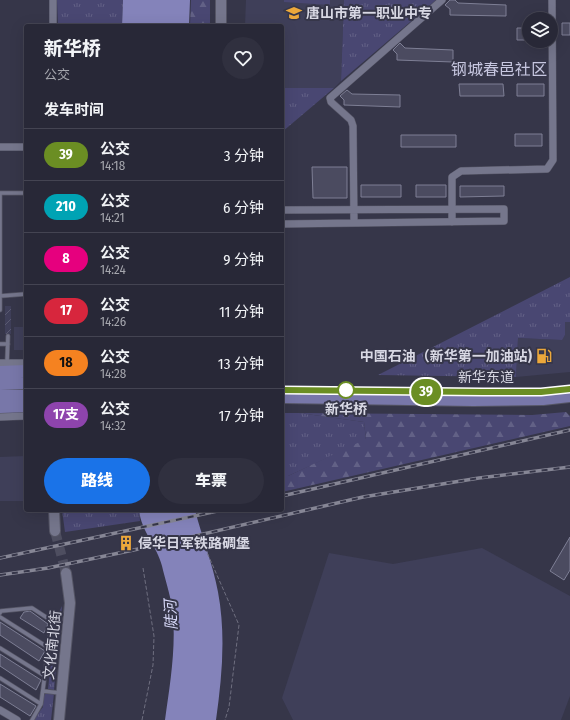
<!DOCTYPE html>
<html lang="zh">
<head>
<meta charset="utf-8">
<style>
  :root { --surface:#282837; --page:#30303f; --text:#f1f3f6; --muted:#a5a6ad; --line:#444452; --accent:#1a73e8 }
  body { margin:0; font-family:"Fira Sans Condensed","Noto Sans SC",sans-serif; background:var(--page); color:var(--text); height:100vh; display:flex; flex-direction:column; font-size:15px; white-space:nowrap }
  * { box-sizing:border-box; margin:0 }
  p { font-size:13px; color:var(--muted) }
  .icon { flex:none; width:22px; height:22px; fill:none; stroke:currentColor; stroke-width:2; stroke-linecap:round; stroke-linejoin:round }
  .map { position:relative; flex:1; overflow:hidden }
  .sheet { position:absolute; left:24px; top:24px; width:260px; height:488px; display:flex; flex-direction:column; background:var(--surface); border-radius:4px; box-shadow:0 4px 16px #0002,0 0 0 1px var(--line) }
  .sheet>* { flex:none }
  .badge { padding:0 8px; border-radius:13px; font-size:14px; line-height:26px }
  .buttons { position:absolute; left:522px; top:12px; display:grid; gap:8px }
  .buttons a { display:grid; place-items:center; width:36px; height:36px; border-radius:50%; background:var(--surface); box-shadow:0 4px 16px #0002,0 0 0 1px var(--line); font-size:20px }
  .map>.badge { position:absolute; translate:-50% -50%; box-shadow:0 0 0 2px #fff }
  h2 { padding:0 20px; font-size:15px; line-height:36px }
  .round { display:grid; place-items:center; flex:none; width:42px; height:42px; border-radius:21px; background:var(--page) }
  .overview { display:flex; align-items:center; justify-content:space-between; height:68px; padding:0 20px }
  h1 { font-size:19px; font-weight:800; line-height:30px }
  .action { display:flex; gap:8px; margin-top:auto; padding:8px 20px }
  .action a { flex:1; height:46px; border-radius:24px; background:var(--accent); color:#fff; font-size:16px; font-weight:800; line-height:46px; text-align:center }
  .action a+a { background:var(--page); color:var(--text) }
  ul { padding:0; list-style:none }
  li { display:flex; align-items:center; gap:12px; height:52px; padding:0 20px; border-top:1px solid var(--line) }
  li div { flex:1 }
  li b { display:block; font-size:15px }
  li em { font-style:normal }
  li .badge { min-width:44px; font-weight:700; text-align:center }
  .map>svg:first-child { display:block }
</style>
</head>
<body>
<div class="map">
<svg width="570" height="720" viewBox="0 0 570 720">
  <defs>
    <pattern id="industrial-furrows" width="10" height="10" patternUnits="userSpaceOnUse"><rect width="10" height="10" fill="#3f3f59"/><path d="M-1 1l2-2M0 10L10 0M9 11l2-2" fill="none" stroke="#5a5a71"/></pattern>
    <pattern id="grass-tufts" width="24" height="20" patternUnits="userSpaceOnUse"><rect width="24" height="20" fill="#494772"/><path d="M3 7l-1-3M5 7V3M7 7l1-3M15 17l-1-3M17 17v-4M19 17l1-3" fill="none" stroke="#626186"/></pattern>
    <pattern id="forest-firs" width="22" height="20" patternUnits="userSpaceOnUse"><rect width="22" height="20" fill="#494772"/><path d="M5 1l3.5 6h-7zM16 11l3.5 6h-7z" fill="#626186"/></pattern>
  </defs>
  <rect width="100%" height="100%" fill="#363649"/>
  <path fill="#3f3f59" d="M246,0h98l-3,81 -7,7h-52v-62h-37z
    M565,322h5v50l-54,5 2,-39 43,2 4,-5z
    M14,327h12v23h-12z
    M26,456v45h-26v-44z
    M482,548l88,48v100l-9,24h-268l-11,-22 47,-145 64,11z"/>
  <path fill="url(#industrial-furrows)" d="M5,306h6v28h-6z"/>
  <path fill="url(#grass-tufts)" d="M57,0h66l-1,26h-64z
    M344,0h92l-95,81z
    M282,88h52l-52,44z
    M570,277v45h-5v13l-3,5 -44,-2 -2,39 -138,-2z
    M282,413h17l65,9 2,18 -78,36h-6z
    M62,510h77l1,11 -75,11z
    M62,606l-4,43 -5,-1 2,-28z
    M52,653l5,1 -3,36 -6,-1z
    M46,693h8l-3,27h-18l10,-13v-10z"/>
  <path fill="url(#forest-firs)" d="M191,0h19v26h-20z
    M566,412l4,4v10l-288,66v-16h6l78,-37 -2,-17 -65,-9 233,2z"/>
  <path fill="#494772" d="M284,0h46v5l-46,-3z"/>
  <path fill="#8483ba" d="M123,0h67l-1,26h-67z
    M139,510h56c7,27 18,55 23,82 8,43 4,85 -2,128h-51c5,-36 12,-76 7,-113 -2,-13 -7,-28 -10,-41 -5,-20 -21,-35 -23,-56z"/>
  <path fill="#4b4b60" stroke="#7e7f95" d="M450,0h5l3,3 48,2v11l-56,-1v-6l-5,-4z
    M562,23h8v12h-8z
    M517,28h12v12h-12z
    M400,43l5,5 48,2v12l-56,-2v-6l-4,-4z
    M459,84h44l1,12h-44z
    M517,84h27v12h-27z
    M347,90l5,4 48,1v12l-56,-2v-5l-4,-4z
    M515,134h27v12h-27z
    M401,135h55v12h-55z
    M312,167h35v31h-34z
    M361,185h40v12h-40z
    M416,185h30v12h-30z
    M460,186h44v10l-44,1z
    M570,537v33l-6,10 -14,-9z
    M30,611l18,13 -4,9 -24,-15 4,-6z
    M0,622l45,29 -6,10 -39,-26z
    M0,654l41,26 -5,10 -36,-24z
    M0,684l36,22 -6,10 -30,-19z"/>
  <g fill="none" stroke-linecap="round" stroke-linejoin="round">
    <path stroke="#4e4e60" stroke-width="10" stroke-dasharray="10 5" stroke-linecap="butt" d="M55,531l11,42"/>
    <defs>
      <path id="lane" d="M0,193v117
        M0,193h26
        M0,296l26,-2
        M0,344h8
        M7,363l1,-27
        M0,613l1,-2 31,-3 20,13 -11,83 -9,16
        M0,617l49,31
        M0,648l45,28
        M0,678l41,26
        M43,691l17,2"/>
      <path id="street" d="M53,0v26
        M0,147h26
        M282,210l222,-1v12l-222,3
        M452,222v-45l9,-6 86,-2 6,-9 -1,-160
        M354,223l-1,-97 -2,-6 -20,-18 -1,-4 112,-98
        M0,363h26
        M0,417l26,-1
        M0,710l17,10"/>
      <path id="secondary" d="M221,26v-26
        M54,510l1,21
        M59,720l11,-117 -4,-30"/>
      <path id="primary" d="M0,372l26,-1
        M0,384l26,-1
        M0,396h26
        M282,397l191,3 70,-1 27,-3
        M0,407l26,-1"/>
    </defs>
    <use href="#lane" stroke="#555565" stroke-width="5"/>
    <use href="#street" stroke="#555565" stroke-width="8"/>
    <use href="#secondary" stroke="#555565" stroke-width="12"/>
    <use href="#primary" stroke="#555565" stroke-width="14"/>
    <path stroke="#6f6f80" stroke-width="1" stroke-dasharray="4 2" stroke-linecap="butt" d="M205,548l34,77 -10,82 -4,13
      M142,720l11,-55 1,-29 -11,-68"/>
    <use href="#lane" stroke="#75768c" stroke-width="3.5"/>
    <use href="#street" stroke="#75768c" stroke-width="7"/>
    <use href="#secondary" stroke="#75768c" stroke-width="10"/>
    <use href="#primary" stroke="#7877a9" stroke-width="12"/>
    <defs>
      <path id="rail" d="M282,496l288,-66
        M0,558l222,-48
        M0,575l48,-7 95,-20 220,-51 116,-19 91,-11"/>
    </defs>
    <use href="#rail" stroke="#868695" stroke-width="3.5"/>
    <use href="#rail" stroke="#363649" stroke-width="2" stroke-dasharray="6" stroke-linecap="butt"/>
  </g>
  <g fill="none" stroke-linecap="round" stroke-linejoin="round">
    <defs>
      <path id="line" d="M282,390l201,2h58l29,-3"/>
    </defs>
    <use href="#line" stroke="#fff" stroke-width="9"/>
    <use href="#line" stroke="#6b8e23" stroke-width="6"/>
  </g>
  <defs>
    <symbol id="school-bare" viewBox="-9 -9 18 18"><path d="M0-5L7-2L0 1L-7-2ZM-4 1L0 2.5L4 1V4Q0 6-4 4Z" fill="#eda83b" stroke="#363649" stroke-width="2.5" paint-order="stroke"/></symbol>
    <symbol id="fuel-bare" viewBox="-9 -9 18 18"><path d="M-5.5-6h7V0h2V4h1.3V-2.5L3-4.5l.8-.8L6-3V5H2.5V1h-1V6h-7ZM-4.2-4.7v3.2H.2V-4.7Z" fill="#eda83b" stroke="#363649" stroke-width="2.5" paint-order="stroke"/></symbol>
    <symbol id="building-bare" viewBox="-9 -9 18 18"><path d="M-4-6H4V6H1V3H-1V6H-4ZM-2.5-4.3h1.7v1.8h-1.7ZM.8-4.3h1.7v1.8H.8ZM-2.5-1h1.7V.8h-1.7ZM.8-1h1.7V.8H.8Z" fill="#eda83b" stroke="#363649" stroke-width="2.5" paint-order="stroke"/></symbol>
  </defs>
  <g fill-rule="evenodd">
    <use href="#school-bare" x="283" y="2" width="22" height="22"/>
    <use href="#fuel-bare" x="533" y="345" width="22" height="22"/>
    <use href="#building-bare" x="115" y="532" width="22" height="22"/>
  </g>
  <circle fill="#fff" stroke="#6b8e23" stroke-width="2" cx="346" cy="390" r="8"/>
  <g text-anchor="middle" stroke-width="4" stroke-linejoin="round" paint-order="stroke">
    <g font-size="14" font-weight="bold" fill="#d8d8e4" stroke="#363649" text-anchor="start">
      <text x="306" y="18">唐山市第一职业中专</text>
      <text x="532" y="361" text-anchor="end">中国石油（新华第一加油站)</text>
      <text x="138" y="548">侵华日军铁路碉堡</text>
    </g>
    <g font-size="14" fill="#d8d8e4" stroke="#363649">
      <text x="486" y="382">新华东道</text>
      <text transform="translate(52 645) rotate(-84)" y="5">文化南北街</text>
    </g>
    <g font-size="14" font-weight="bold" fill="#d8d8e4" stroke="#363649">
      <text x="346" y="414">新华桥</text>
    </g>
    <g font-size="15" font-style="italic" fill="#d8d9f9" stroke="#363649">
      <text transform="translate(171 615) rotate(-93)" y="5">陡河</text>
    </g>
    <g font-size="16" fill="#c8c8e1" stroke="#363649">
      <text x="499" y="75">钢城春邑社区</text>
    </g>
  </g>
</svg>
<div class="buttons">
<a><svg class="icon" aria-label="layers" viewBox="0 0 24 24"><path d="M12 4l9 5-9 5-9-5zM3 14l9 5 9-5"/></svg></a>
</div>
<b class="badge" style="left:426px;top:392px;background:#6b8e23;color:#fff">39</b>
<section class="sheet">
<div class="overview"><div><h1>新华桥</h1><p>公交</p></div><a class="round"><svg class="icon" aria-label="heart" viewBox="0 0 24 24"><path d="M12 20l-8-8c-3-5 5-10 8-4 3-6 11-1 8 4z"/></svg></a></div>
<h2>发车时间</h2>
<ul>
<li><span class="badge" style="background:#6b8e23;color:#fff">39</span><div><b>公交</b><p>14:18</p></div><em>3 分钟</em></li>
<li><span class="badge" style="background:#00a3b4;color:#fff">210</span><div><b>公交</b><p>14:21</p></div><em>6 分钟</em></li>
<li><span class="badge" style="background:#e6007e;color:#fff">8</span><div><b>公交</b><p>14:24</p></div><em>9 分钟</em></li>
<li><span class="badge" style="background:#d7263d;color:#fff">17</span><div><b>公交</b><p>14:26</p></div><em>11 分钟</em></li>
<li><span class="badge" style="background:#f58220;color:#111">18</span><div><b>公交</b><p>14:28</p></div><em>13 分钟</em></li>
<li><span class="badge" style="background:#8e44ad;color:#fff">17支</span><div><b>公交</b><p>14:32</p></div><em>17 分钟</em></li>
</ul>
<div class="action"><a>路线</a><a>车票</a></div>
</section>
</div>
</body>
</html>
